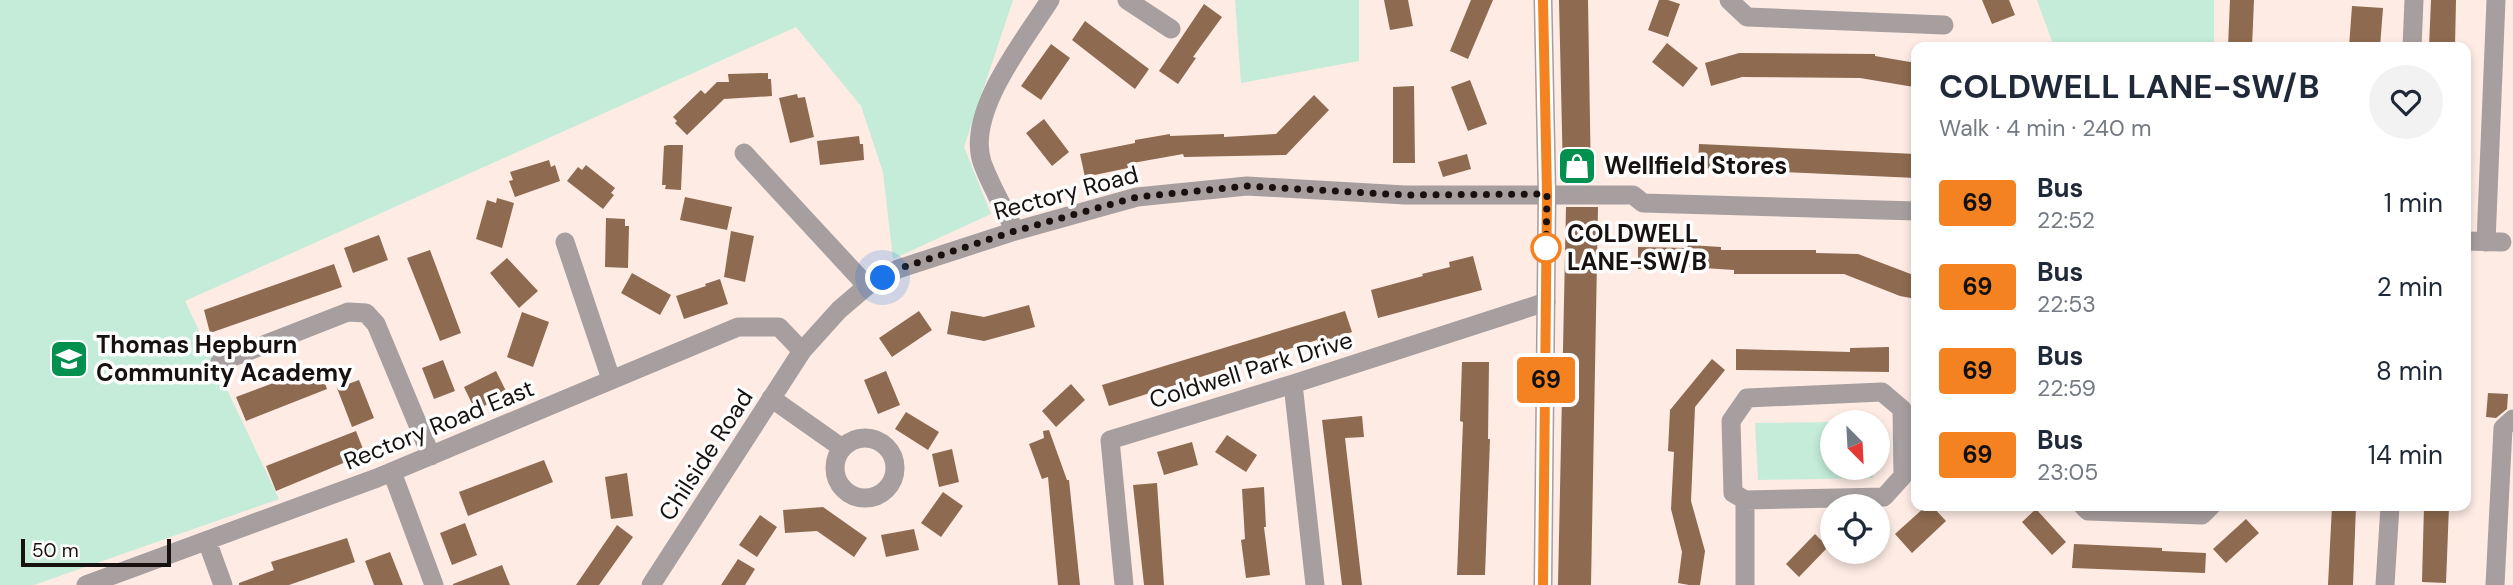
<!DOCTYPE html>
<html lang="en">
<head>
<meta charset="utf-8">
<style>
  :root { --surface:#fff; --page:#f2f2f3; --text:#1f2937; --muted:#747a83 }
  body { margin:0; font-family:"DM Sans",sans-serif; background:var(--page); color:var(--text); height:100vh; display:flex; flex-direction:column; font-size:26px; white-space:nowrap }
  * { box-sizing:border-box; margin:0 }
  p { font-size:23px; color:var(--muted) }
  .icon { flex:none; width:38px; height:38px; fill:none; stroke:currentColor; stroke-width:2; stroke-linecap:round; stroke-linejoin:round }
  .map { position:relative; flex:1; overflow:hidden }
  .sheet { position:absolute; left:1911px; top:42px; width:560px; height:469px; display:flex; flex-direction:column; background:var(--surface); border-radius:14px; box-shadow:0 4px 10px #0003 }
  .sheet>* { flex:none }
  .badge { padding:0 14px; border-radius:5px; font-size:24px; line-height:46px }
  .needle { width:46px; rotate:156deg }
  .tools { position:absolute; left:1820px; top:410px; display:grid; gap:14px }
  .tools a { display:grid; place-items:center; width:70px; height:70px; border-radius:50%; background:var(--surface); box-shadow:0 4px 10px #0003; font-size:35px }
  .scale { position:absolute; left:21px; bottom:18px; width:150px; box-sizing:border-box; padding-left:7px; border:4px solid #17110f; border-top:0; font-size:19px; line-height:24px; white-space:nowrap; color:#17110f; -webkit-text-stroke:5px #fdfdfd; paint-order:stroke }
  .you { position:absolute; width:35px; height:35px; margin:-18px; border:5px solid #fff; border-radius:50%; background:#1a73e8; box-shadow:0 0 0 10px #1a73e833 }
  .map>.badge { position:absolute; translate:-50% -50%; box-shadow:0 0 0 4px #fff }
  .round { display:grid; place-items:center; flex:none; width:74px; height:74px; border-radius:37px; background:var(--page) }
  .headline { display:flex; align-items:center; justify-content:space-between; height:119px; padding:0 28px }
  h1 { font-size:33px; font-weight:700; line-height:52px }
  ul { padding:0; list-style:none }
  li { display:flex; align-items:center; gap:21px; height:84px; padding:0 28px }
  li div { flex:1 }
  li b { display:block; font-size:26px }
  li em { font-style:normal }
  li .badge { min-width:77px; font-weight:700; text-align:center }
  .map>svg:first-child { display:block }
</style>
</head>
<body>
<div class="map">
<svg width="2513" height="585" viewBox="0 0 2513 585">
  <rect width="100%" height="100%" fill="#fdebe4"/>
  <path fill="#c4ecd9" d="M0,0h1013l-49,147 27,67 -98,45 -10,-87 -22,-66 -65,-79 -611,274 94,198 -245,86h-34z
    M1235,0h124v61l-118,22z
    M2037,0h177v47h-160z
    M1832,422v45h41v11l-115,2 -3,-57z"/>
  <path fill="#8d6a50" d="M1384,0h24l5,26 -23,4z
    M1471,0h22l-25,59 -18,-8z
    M1559,0h29l3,183h-25l1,-8h-4z
    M1659,0h9l12,4 -12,33 -20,-7z
    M1982,0h27l6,15 -23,9z
    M2230,0h24l-2,47h-24z
    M2431,0h25l-1,47h-26z
    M1204,4l18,13 -29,40 3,1 -18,26 -19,-13z
    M2352,6l31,2 -3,39h-31z
    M1085,21l64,48 -14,20 -63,-49z
    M1667,43l31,25 -15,19 -31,-25z
    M1051,44l19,14 -29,42 -20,-14z
    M1739,53l136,1v2l41,7v9l-2,15 -54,-9 -118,-1 -31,9 -6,-23z
    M768,73v6h3l1,17 -48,3 -37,36 -12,-12 2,-2 -4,-4 28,-27 4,4 12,-12h12l-1,-8z
    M1470,80l17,44 -19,7 -17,-44z
    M1414,86l1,77h-22v-76z
    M797,94l1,4 7,-1 9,40 -24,6 -11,-45z
    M1314,95l15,15 -43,45 -102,2 -1,-3 -56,10 1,4 -43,9 -5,-23 55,-11v-3l35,-6v2l54,-2v3l52,-3z
    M1044,119l25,33 -17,14 -26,-33z
    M859,136l1,8h3l1,16 -44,5 -3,-24z
    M1699,144l217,10v24l-218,-10z
    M668,145h15l-2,45 -16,-1 1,-4h-4l2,-39z
    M1467,154l4,15 -28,8 -5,-15z
    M549,160l2,7 4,-2 5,16 -45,16 -6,-16 4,-1 -3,-8z
    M586,165l29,23 -4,5 3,2 -11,14 -36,-28 11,-14 4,3z
    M685,197l47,10 -5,23 -47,-10z
    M497,198l17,5 -12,45 -26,-9 11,-39 9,3z
    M1566,207h32l-7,378h-33z
    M606,218l19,1v7h4l-1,42 -23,-1z
    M731,231l23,5 -9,46 -21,-5z
    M379,235l9,25 -35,13 -9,-25z
    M1688,245l33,2v3h95v3l42,1 58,22v23l-16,-3 -56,-22h-110v-4l-60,-4v4l-36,-1v-22l49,1z
    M430,250l31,83 -21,8 -33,-83z
    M1473,256l9,34 -104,28 -7,-28 52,-14 -1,-2 28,-7 -1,-5z
    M507,258l31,33 -19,17 -29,-35z
    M334,264l8,23 -132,46 -6,-23z
    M632,273l39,22 -11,20 -39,-22z
    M720,279l8,25 -44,15 -8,-23 30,-10 -1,-2z
    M1029,305l6,22 -51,14 -37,-7 4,-23 33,6z
    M919,311l13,19 -40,27 -13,-19z
    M1345,311l7,21 -34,11 -1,-3 -208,66 -7,-21z
    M522,312l27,10 -16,45 -26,-10z
    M1889,347v25l-153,-2v-21l114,3v-4z
    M1712,359l13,11 -30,37 -4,94 14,50 -5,34h-11l-11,-2 4,-31 -11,-43 3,-57 -6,-1 2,-41z
    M443,360l12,31 -21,8 -12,-31z
    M1462,362h27l-1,77h2l-5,136h-28l6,-153 -3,-1z
    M319,366l8,23 -81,32 -10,-24z
    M496,371l12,24 -33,15 -11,-23z
    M886,371l14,34 -22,9 -14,-34z
    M359,380l15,38 -22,9 -15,-39z
    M1071,384l14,16 -29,27 -14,-16z
    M2488,393l20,1 -1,15 -11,9 -10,-1z
    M906,412l33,20 -11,18 -33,-21z
    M1362,416l2,21 -19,1 17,147h-20l-20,-165z
    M1049,430l18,50h2l11,105h-22l-10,-108 -6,2 -13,-35 15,-6 -1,-7z
    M356,431l9,23 -89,37 -10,-25z
    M1227,435l30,20 -11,17 -31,-20z
    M1192,442l6,23 -34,10 -7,-23z
    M952,449l7,33 -20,5 -7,-33z
    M544,460l9,22 -85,34 -9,-24z
    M627,473l6,43 -22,3 -6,-42z
    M1157,483l7,102h-20l-11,-100z
    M1264,487l2,40h-2l6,48 -24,3 -5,-38 4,-1 -3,-50z
    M943,492l20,14 -22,31 -20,-14z
    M1926,506h6l14,15 -34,32 -17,-19z
    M2332,506h24l-3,79h-25z
    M2424,506h25l-3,77 -24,-1z
    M823,507l44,31 -13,19 -37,-26 -32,2 -2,-23z
    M2036,509l30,33 -14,13 -30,-33z
    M760,515l17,12 -20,30 -18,-12z
    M2246,519l13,14 -33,30 -13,-14z
    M465,523l12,32 -25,10 -12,-32z
    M617,525l16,12 -34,48h-23z
    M914,529l5,21 -33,7 -5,-22z
    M1815,534l13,13 -29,30 -13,-13z
    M347,538l8,24 -66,23h-50v-2l35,-13 -3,-8z
    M2074,544l88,4v3l44,2 -1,20 -133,-5z
    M390,552l13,33h-29l-9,-24z
    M738,559l17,10 -10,16h-24z
    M502,565l8,20h-57v-1z"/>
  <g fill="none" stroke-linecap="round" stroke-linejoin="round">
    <path stroke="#a79e9f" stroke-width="19" d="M1127,0l44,29
      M1729,0l18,17 197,8
      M2412,47l2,-47
      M744,153l123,133
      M1015,231c-11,-23 -25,-46 -33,-69 -16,-50 42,-121 68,-162
      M2466,241l36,1
      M565,242l46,137
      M2486,242l10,-242
      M220,362l128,-50 18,1 10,11 55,132
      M1293,384l22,201
      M1882,392l20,17 1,67 -19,21 -139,3 -12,-7 -2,-72 16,-23z
      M771,398l71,50
      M835 468a30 30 0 1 1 60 0a30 30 0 1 1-60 0Z
      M392,472l42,113
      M2083,506l5,5 114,4 9,-9
      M207,541l16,44
      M86,585l291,-107 361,-151h41l23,24
      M651,585l151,-234 37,-41 28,-24 31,-17 117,-38 122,-34 110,-11 158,9h228l10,8 273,8
      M1124,585l-14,-145 183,-56 253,-82
      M1745,585v-85
      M2385,585l5,-79
      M2495,585l8,-157 10,-9"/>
    <path stroke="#a79e9f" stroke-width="19" d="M1543,0l4,194 -4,391"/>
  </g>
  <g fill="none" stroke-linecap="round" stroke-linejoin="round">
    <defs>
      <path id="line" d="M1543,0l4,194 -4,391"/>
    </defs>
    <use href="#line" stroke="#fff" stroke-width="16"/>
    <use href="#line" stroke="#f58220" stroke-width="10"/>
    <path stroke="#17110f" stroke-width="7" stroke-dasharray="0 12.6" d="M883,278l15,-9 117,-38 122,-34 110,-11 158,9 142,-1 -1,54"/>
  </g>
  <defs>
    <symbol id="shop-square" viewBox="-11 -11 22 22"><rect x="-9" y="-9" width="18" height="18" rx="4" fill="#02904f" stroke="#fdfdfd"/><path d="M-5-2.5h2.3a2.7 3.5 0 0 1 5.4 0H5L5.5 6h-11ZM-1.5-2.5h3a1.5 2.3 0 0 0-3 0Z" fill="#fff"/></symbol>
    <symbol id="school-square" viewBox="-11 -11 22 22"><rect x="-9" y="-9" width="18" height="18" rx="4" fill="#02904f" stroke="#fdfdfd"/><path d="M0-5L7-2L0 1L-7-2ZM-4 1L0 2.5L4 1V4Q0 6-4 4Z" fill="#fff"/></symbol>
  </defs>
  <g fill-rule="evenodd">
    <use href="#shop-square" x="1555" y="144" width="44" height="44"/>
    <use href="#school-square" x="47" y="337" width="44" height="44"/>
  </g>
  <circle fill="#fff" stroke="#f58220" stroke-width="3.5" cx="1546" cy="248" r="14"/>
  <g text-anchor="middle" stroke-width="7" stroke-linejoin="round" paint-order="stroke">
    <g font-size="24" font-weight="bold" fill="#17110f" stroke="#fdfdfd" text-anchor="start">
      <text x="1604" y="174">Wellfield Stores</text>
      <text x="96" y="353">Thomas Hepburn<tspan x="96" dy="28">Community Academy</tspan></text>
    </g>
    <g font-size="24" fill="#17110f" stroke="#fdfdfd">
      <text transform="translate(1066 193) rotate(-15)" y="8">Rectory Road</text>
      <text transform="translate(1251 370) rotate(-17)" y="8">Coldwell Park Drive</text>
      <text transform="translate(439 425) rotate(-22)" y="8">Rectory Road East</text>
      <text transform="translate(706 455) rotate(-57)" y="8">Chilside Road</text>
    </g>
    <g font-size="24" font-weight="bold" fill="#17110f" stroke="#fdfdfd" text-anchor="start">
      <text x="1567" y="242">COLDWELL<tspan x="1567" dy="28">LANE-SW/B</tspan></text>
    </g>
  </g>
</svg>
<div class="tools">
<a><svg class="needle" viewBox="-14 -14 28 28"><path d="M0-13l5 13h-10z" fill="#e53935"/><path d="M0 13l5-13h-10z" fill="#747a83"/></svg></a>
<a><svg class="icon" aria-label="locate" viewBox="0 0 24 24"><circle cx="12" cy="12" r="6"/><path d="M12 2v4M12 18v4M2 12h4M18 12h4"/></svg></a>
</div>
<div class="scale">50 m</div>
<div class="you" style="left:883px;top:278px"></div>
<b class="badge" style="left:1546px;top:380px;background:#f58220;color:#111">69</b>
<section class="sheet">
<div class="headline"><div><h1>COLDWELL LANE-SW/B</h1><p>Walk · 4 min · 240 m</p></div><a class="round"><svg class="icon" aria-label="heart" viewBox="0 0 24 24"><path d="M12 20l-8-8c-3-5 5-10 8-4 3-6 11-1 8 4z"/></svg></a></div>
<ul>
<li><span class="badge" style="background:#f58220;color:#111">69</span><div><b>Bus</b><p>22:52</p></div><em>1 min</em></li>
<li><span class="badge" style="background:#f58220;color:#111">69</span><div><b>Bus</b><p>22:53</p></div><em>2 min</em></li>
<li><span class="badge" style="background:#f58220;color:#111">69</span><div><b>Bus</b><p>22:59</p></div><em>8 min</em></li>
<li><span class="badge" style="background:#f58220;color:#111">69</span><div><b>Bus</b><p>23:05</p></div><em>14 min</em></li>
</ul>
</section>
</div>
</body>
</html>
